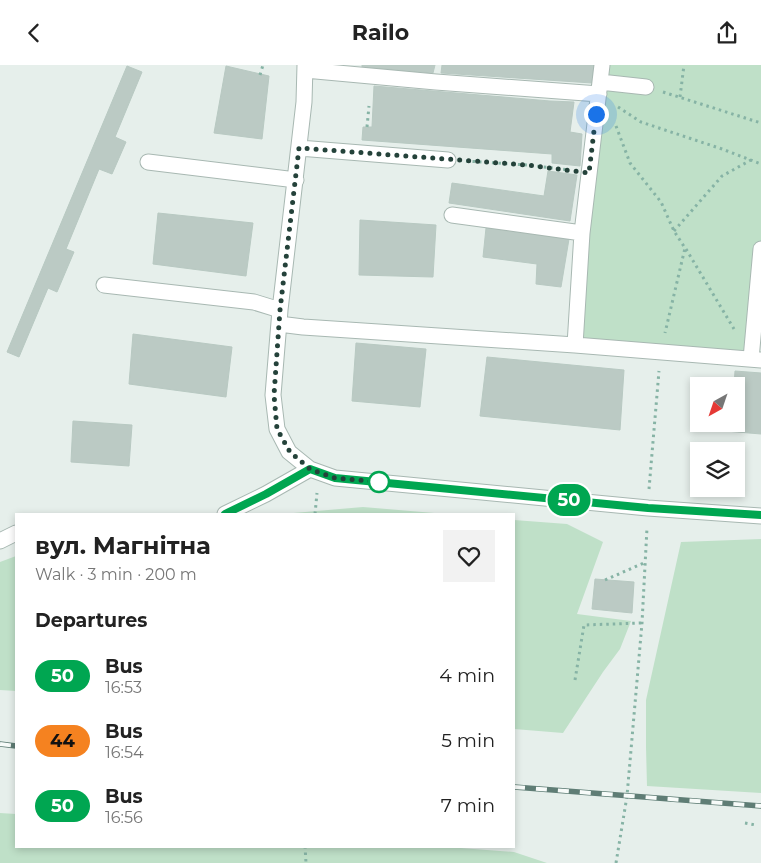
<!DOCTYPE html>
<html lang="en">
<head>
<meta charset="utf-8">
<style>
  :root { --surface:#fff; --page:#f2f2f2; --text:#222; --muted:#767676 }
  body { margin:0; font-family:Montserrat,sans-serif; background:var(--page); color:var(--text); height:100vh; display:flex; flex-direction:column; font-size:19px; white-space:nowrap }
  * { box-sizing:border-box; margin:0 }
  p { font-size:16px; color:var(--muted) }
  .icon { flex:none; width:28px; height:28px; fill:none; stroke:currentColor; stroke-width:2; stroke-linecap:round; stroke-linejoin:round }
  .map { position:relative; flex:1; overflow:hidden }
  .details { position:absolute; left:15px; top:448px; width:500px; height:335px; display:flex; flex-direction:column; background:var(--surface); border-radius:0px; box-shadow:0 2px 8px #0003 }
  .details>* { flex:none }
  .badge { padding:0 10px; border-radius:16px; font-size:18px; line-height:32px }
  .needle { width:32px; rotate:220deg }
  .tools { position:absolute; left:690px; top:312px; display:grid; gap:10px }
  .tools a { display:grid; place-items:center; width:55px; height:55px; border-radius:0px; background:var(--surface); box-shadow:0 2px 8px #0003; font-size:25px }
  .you { position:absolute; width:25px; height:25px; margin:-12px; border:4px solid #fff; border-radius:50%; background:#1a73e8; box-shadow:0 0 0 8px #1a73e833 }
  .map>.badge { position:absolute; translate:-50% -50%; box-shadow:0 0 0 2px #fff }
  h2 { padding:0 20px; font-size:19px; line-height:45px }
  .round { display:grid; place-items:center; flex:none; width:52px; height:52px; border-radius:0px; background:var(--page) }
  .overview { display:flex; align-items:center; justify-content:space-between; height:85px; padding:0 20px }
  h1 { font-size:24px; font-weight:700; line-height:38px }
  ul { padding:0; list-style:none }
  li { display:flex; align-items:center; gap:15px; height:65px; padding:0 20px }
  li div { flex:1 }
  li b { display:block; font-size:19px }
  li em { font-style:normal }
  li .badge { min-width:55px; font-weight:700; text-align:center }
  header { display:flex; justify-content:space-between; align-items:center; height:65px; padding:0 20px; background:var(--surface); font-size:22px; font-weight:700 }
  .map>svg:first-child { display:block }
</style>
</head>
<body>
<header><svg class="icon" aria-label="back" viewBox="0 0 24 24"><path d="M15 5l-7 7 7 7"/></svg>Railo<svg class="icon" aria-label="share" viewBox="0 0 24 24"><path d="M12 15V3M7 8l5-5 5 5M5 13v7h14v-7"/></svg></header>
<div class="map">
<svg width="761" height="798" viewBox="0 0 761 798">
  <rect width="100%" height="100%" fill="#e6efeb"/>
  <path fill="#bfe0c8" d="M602,0h159v184l-10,110 -176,-14z
    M363,442l83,7h-164z
    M514,455l53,4 36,18 -26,72 54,7 -11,28 -17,23 -40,61 -49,-4z
    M761,474v254l-114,-7 -1,-39v-47l35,-158z
    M16,491v135l-16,-1v-128z
    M0,748l16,1v32h418l80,6 33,11h-547z"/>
  <path fill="#bbcac4" stroke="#b8c9c2" d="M362,0h73l-2,8 -71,-6z
    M442,0h152l-2,18 -151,-10z
    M127,1l15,6 -27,65 11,5 -14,32 -13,-5 -33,80 8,3 -17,40 -9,-4 -29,69 -12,-5z
    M226,1l43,10 -7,63 -48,-6z
    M374,21l176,15 24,1 -4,30 12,2 -2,32 -28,-3v-9l-190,-14 1,-13h9z
    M548,106l29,4 -7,46 -121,-18 3,-20 92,13z
    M158,148l95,10 -7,53 -93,-12z
    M360,155l76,5 -3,52 -74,-2z
    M486,163l83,11 -8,48 -25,-3 1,-20 -54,-7z
    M133,269l99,13 -6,50 -97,-13z
    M356,278l70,6 -6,58 -68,-6z
    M487,292l137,13 -4,60 -140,-14z
    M735,306l26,2v61l-59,-5v-5h34v-38h-33l1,-3 30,3z
    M73,356l59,4 -3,41 -58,-4z
    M595,514l39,3 -2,31 -40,-4z"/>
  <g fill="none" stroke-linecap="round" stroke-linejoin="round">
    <defs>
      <path id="minor" d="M305,0l-1,37 -24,208 -7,85 4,34 12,23 21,17 25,9 313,30 113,8
        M305,5l131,12 163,12
        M600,17l46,5
        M299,83l149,12
        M148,97l148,18
        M452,150l130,18
        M104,220l150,17 26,8 -1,14 24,3 272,18 186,15
        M575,280l7,-112 20,-168
        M751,294l10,-110
        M225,449l41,-20 44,-25
        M0,476l16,-8"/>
    </defs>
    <use href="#minor" stroke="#a8b8b2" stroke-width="17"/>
    <path stroke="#86b3a5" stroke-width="3" stroke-dasharray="2.5 4" stroke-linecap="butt" d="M260,10l3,-10
      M663,27l98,31
      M680,32l4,-32
      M618,42l23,15 81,27 39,15
      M616,61l14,37 31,39 13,29 11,17 -20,85
      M367,62l2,-21
      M466,96l61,4 42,5
      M674,166l48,-55 29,-16
      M686,184l48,80
      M649,424l10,-118
      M315,449l2,-21
      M605,515l41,-18
      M575,615l9,-55 58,-2
      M745,758l11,2
      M305,781l1,17
      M616,798l11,-67 15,-173 5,-95"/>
    <use href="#minor" stroke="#fff" stroke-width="15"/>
    <defs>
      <path id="rail" d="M0,679l16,2
        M514,722l247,19"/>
    </defs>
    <use href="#rail" stroke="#5f7d75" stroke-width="5.5"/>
    <use href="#rail" stroke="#f7fbf9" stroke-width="4" stroke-dasharray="11" stroke-linecap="butt"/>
  </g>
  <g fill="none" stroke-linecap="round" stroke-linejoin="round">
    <defs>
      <path id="line" d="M225,449l41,-20 44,-25 25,9 313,30 113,7"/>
    </defs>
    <use href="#line" stroke="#fff" stroke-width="11"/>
    <use href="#line" stroke="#00a651" stroke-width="8"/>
    <path stroke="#24423a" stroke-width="5" stroke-dasharray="0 9" d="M379,417l-44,-4 -25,-9 -20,-17 -13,-23 -3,-34 6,-85 19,-162 228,17 62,8 7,-59"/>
  </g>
  <circle fill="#fff" stroke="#00a651" stroke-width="2.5" cx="379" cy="417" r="10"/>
</svg>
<div class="tools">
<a><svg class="needle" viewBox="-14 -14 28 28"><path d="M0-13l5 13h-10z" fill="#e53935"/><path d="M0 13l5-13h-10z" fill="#767676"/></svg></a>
<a><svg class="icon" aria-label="layers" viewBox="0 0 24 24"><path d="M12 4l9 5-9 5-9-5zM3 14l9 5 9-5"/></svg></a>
</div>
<div class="you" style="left:596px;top:49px"></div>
<b class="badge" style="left:569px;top:435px;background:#00a651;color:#fff">50</b>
<section class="details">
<div class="overview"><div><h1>вул. Магнітна</h1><p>Walk · 3 min · 200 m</p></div><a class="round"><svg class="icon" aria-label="heart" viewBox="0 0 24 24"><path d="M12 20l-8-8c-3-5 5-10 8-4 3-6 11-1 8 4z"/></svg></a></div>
<h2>Departures</h2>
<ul>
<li><span class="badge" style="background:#00a651;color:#fff">50</span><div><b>Bus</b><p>16:53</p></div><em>4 min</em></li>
<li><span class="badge" style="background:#f58220;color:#111">44</span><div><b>Bus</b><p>16:54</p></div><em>5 min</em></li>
<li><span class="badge" style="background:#00a651;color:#fff">50</span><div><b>Bus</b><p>16:56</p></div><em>7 min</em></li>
</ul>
</section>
</div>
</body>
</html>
